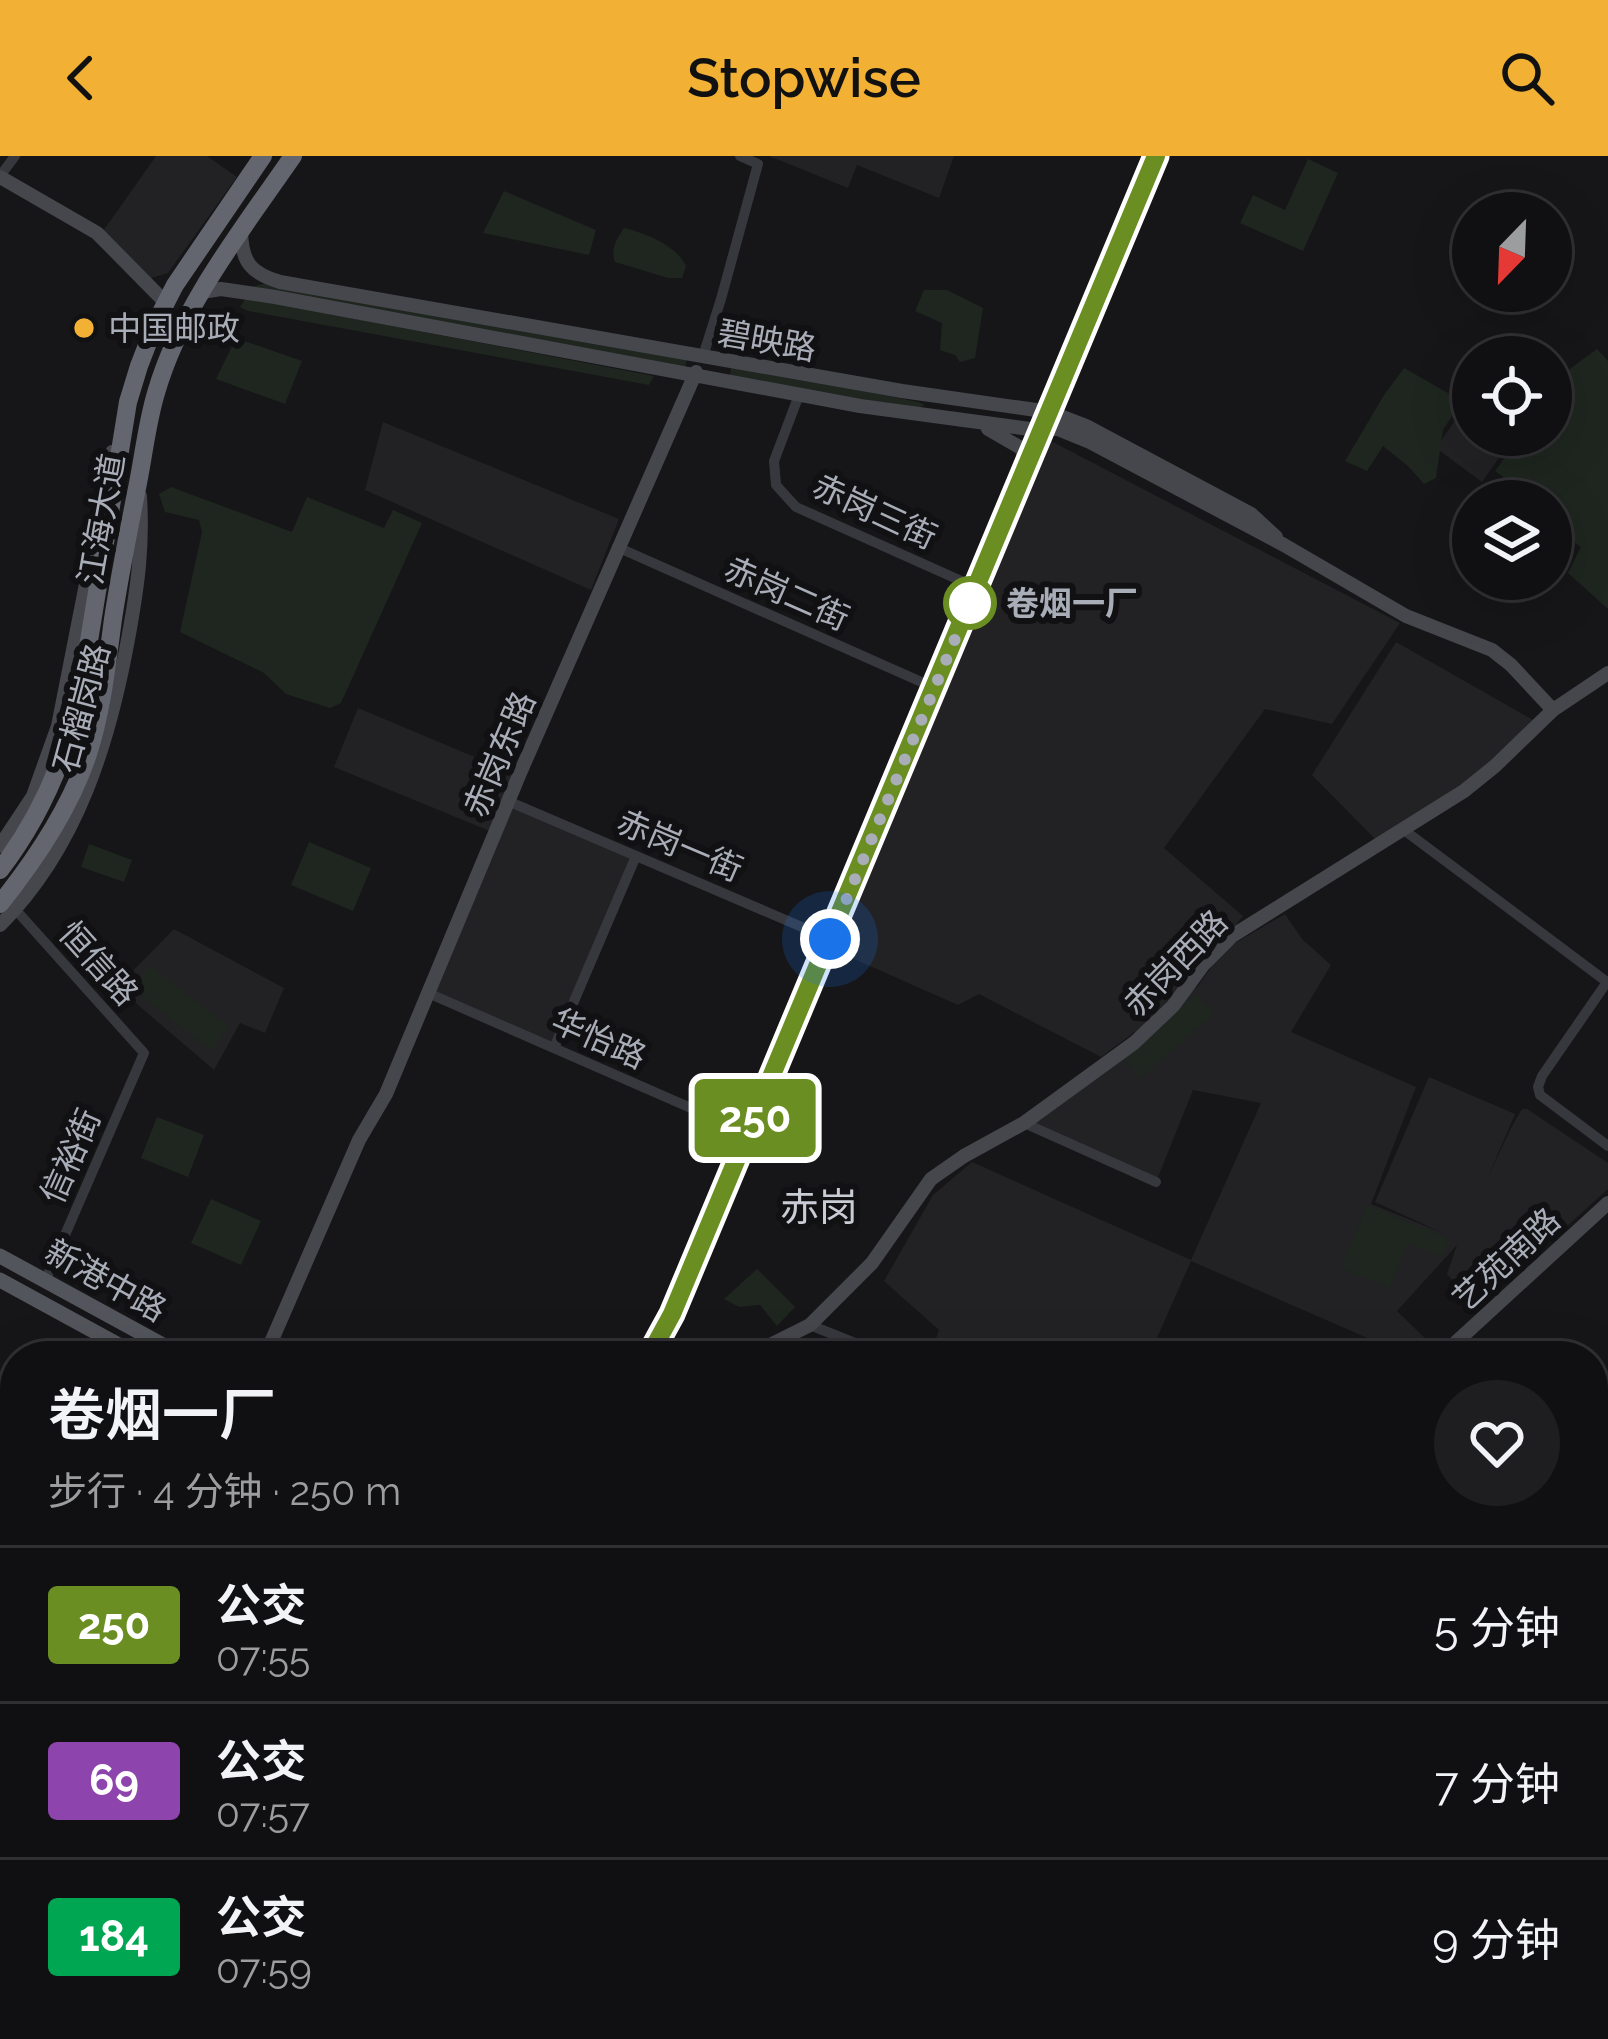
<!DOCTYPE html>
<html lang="zh">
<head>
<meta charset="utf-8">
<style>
  :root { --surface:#101012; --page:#1e1e20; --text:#f1f3f6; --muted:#9c9d9f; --line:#303032; --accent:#f2b134 }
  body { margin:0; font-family:Raleway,"Noto Sans SC",sans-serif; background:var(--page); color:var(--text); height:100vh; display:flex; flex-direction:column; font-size:45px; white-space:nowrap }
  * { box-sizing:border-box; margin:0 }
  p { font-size:39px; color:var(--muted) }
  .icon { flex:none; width:66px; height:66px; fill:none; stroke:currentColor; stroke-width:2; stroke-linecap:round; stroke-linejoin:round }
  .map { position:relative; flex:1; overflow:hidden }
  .panel { position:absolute; left:0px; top:1185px; width:1608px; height:699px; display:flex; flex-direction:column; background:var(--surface); border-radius:48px 48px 0 0; box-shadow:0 12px 48px #0002,0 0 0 3px var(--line) }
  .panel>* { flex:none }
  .badge { padding:0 24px; border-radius:9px; font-size:42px; line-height:78px }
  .needle { width:78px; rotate:203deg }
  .controls { position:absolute; left:1452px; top:36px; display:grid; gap:24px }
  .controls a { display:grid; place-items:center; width:120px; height:120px; border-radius:50%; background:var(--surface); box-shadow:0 12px 48px #0002,0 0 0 3px var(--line); font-size:60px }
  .you { position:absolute; width:60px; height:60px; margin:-30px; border:9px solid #fff; border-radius:50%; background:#1a73e8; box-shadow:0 0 0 18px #1a73e833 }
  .map>.badge { position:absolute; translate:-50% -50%; box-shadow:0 0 0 6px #fff }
  .round { display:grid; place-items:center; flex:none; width:126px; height:126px; border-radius:63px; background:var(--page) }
  .headline { display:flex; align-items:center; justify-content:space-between; height:204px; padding:0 48px }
  h1 { font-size:57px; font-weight:600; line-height:90px }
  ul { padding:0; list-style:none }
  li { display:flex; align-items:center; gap:36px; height:156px; padding:0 48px; border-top:3px solid var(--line) }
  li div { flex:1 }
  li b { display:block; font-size:45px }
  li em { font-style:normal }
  li .badge { min-width:132px; font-weight:700; text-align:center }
  header { display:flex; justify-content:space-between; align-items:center; height:156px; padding:0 48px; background:var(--accent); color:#111; font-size:54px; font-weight:600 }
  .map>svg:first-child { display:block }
</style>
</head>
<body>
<header><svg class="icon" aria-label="back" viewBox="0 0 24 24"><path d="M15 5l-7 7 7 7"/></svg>Stopwise<svg class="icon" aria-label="search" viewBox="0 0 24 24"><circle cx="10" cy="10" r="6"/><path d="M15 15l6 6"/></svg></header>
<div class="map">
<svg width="1608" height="1883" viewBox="0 0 1608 1883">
  <rect width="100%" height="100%" fill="#161618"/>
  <path fill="#222225" d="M156,0h51l30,21 -69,96 -17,5 -50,-44z
    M769,0h185l-15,42 -82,-33 -9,23z
    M1473,238v41h42l-33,47 -46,-34z
    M383,266l236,97 -28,71 -226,-100z
    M1051,285l349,182 -68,101 -67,-15 -101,139 79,68 -71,88 -71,53 -122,-63 -21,11 -122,-54z
    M1396,486l137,78 -39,43 -118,77 -64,-65z
    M358,552l157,66 -23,58 -158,-65z
    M510,648l121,55 -79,184 -119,-53z
    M1285,758l17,25 29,26 -40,67 125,55 -45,117 72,29 -68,-31 54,-125 86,37 -27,63 23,-49 11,-19h5l81,54v26l-132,119 -29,-34 10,-29 -60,66 33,32 -9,13h-24l-2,-6 -204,-89 -42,95h-219l9,-26 -55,-49 49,-86 39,-33 219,98 70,-157 -68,-13 -37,92 -129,-58 171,-138 25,-36z
    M174,773l110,59 -19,45 -25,-10 -26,47 -97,-83z
    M1593,1434l15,7v110l-15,34z
    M1593,1697l15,6v90l-15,-6z
    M15,1868l71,1v3l21,11h-100z
    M608,1869h360l-5,14h-360z
    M1141,1869h430l-6,14h-430z"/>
  <path fill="#1e261f" d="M1308,3l30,14 -35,78 -63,-28 13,-28 32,15z
    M504,35l92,39 -7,25 -106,-22z
    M624,72c22,5 53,18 62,38l-4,12h-14l-53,-16c-5,-14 2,-23 9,-34z
    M270,126l417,75 -2,13 -441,-81z
    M924,134h23l36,18 -8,50 -15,4 -5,-7 -15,-5 2,-27 -27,-12z
    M246,142l408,78 -5,9 -401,-74 -8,-4z
    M236,182l66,23 -17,43 -69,-25z
    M1597,193l11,12v248l-40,-36 13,-26 -30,-22v-24h-15l-41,-30 26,-36h30v-41l20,-26z
    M732,208l186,38 7,3 -13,5 -183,-31z
    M1404,212l58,33 -19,29 -7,48 -12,6 -15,-17 -26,-21 -16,25 -22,-10 39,-66z
    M171,331l121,45 15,-35 77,31 9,-18 29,13 -81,180 -11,5 -44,-14 -22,-21 -84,-41 22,-100 -3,-12 -34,-8 -6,-18z
    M309,686l62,26 -18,43 -62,-26z
    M89,688l43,16 -8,22 -43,-15z
    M150,809l79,62 -18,24 -79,-63z
    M1196,838l18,20 -73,64 -18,-21z
    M157,961l47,18 -16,42 -47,-19z
    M211,1043l50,22 -20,44 -50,-22z
    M1367,1049l82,34 -7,18 -34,-14 -19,45 -48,-20z
    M757,1113l38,38 -18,19 -17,-21 -21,2 -15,-8z"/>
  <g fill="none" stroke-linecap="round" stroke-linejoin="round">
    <path stroke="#37383d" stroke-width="10" d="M0,20l15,-20
      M703,200l18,-57 37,-135 -18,-8
      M799,239l-25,66 2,24 20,22 181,81
      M617,391l318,141
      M508,645l322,138
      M1404,674l203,152 -65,94 -4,11 2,8 68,51
      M15,753l129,144 -99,228
      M428,837l320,140
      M554,892l82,-192
      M1024,967l132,59
      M810,1169l77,31
      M1598,1295l10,4
      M1593,1838l9,-21
      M1574,1883l6,-14"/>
    <path stroke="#45474d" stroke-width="14" d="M0,21l97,56 69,70
      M241,76c1,31 10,41 39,50l622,109 148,21 36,14 165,88 25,23
      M202,136l19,-3 54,8 585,109 170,23h28l32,13 194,103 122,71 86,34 19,15 42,45
      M988,273l33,19 6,15
      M0,690l33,-50 25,-70 54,-274
      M0,769c78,-78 110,-185 129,-291 9,-50 14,-87 11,-138
      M265,1200l94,-216 27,-46 134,-321 176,-401
      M656,1200l501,-1200
      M748,1200l62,-31 62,-62 59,-84 33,-23 60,-33 110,-80 39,-37 30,-41 29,-29 232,-145 31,-25 58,-56 55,-37
      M1441,1200l167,-153
      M373,1883l6,-14
      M393,1883l5,-14
      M967,1883l6,-14
      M978,1883l6,-14"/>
    <path stroke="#53555c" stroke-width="15" d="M0,1100l183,100
      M0,1124l139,76
      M1593,1791l15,6
      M1593,1814l15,6"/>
    <path stroke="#63666e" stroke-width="18" d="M0,714c40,-52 65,-110 80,-174l48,-294 11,-36 17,-44 19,-37 88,-129
      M0,748c36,-45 70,-95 88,-150 14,-43 19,-90 25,-135 7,-46 16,-90 25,-136 6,-30 9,-60 18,-90 25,-87 86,-163 137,-237"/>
  </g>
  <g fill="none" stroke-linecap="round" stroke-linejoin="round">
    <defs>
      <path id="line" d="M649,1200l23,-42 484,-1158"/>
    </defs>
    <use href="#line" stroke="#fff" stroke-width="27"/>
    <use href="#line" stroke="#6b8e23" stroke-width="18"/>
    <path stroke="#a8adb8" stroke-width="12" stroke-dasharray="0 21.6" d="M830,783l140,-336"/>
  </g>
  <circle fill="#f2b134" stroke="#111113" stroke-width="4.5" cx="84" cy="172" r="12"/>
  <circle fill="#fff" stroke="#6b8e23" stroke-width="6" cx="970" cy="447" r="24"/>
  <g text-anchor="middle" stroke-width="12" stroke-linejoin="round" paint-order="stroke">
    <g font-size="33" fill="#a8adb8" stroke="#111113" text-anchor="start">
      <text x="108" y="184">中国邮政</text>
    </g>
    <g font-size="33" fill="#a8adb8" stroke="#111113">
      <text transform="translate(767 184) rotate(10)" y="12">碧映路</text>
      <text transform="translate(875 355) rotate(25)" y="12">赤岗三街</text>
      <text transform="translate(101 363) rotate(-80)" y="12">江海大道</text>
      <text transform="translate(787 437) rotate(24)" y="12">赤岗二街</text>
      <text transform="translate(81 552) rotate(-75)" y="12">石榴岗路</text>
      <text transform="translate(499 598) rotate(-67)" y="12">赤岗东路</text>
      <text transform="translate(680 689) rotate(23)" y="12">赤岗一街</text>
      <text transform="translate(99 807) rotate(48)" y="12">恒信路</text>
      <text transform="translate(1175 807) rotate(-46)" y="12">赤岗西路</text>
      <text transform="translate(599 882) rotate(24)" y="12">华怡路</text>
      <text transform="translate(70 1000) rotate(-66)" y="12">信裕街</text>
      <text transform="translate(1506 1103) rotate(-43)" y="12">艺苑南路</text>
      <text transform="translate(106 1124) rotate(29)" y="12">新港中路</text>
    </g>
    <g font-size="33" font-weight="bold" fill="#a8adb8" stroke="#111113" text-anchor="start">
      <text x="1006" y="459">卷烟一厂</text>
    </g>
    <g font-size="39" fill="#c9ccd4" stroke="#111113">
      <text x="819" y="1065">赤岗</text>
    </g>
  </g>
</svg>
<div class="controls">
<a><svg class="needle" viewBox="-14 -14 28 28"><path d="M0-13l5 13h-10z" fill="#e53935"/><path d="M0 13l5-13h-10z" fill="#9c9d9f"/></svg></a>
<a><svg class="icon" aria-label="locate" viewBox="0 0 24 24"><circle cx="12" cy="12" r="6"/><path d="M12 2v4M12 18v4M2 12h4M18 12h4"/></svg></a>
<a><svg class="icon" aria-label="layers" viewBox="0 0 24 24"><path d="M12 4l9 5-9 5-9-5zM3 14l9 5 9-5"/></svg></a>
</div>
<div class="you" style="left:830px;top:783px"></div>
<b class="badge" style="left:755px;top:962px;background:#6b8e23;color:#fff">250</b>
<section class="panel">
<div class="headline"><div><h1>卷烟一厂</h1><p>步行 · 4 分钟 · 250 m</p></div><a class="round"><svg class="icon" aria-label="heart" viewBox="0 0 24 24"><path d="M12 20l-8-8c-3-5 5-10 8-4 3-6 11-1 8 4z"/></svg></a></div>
<ul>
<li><span class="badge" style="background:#6b8e23;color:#fff">250</span><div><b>公交</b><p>07:55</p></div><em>5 分钟</em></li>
<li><span class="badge" style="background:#8e44ad;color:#fff">69</span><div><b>公交</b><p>07:57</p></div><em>7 分钟</em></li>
<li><span class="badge" style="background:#00a651;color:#fff">184</span><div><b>公交</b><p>07:59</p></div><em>9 分钟</em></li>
</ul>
</section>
</div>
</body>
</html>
